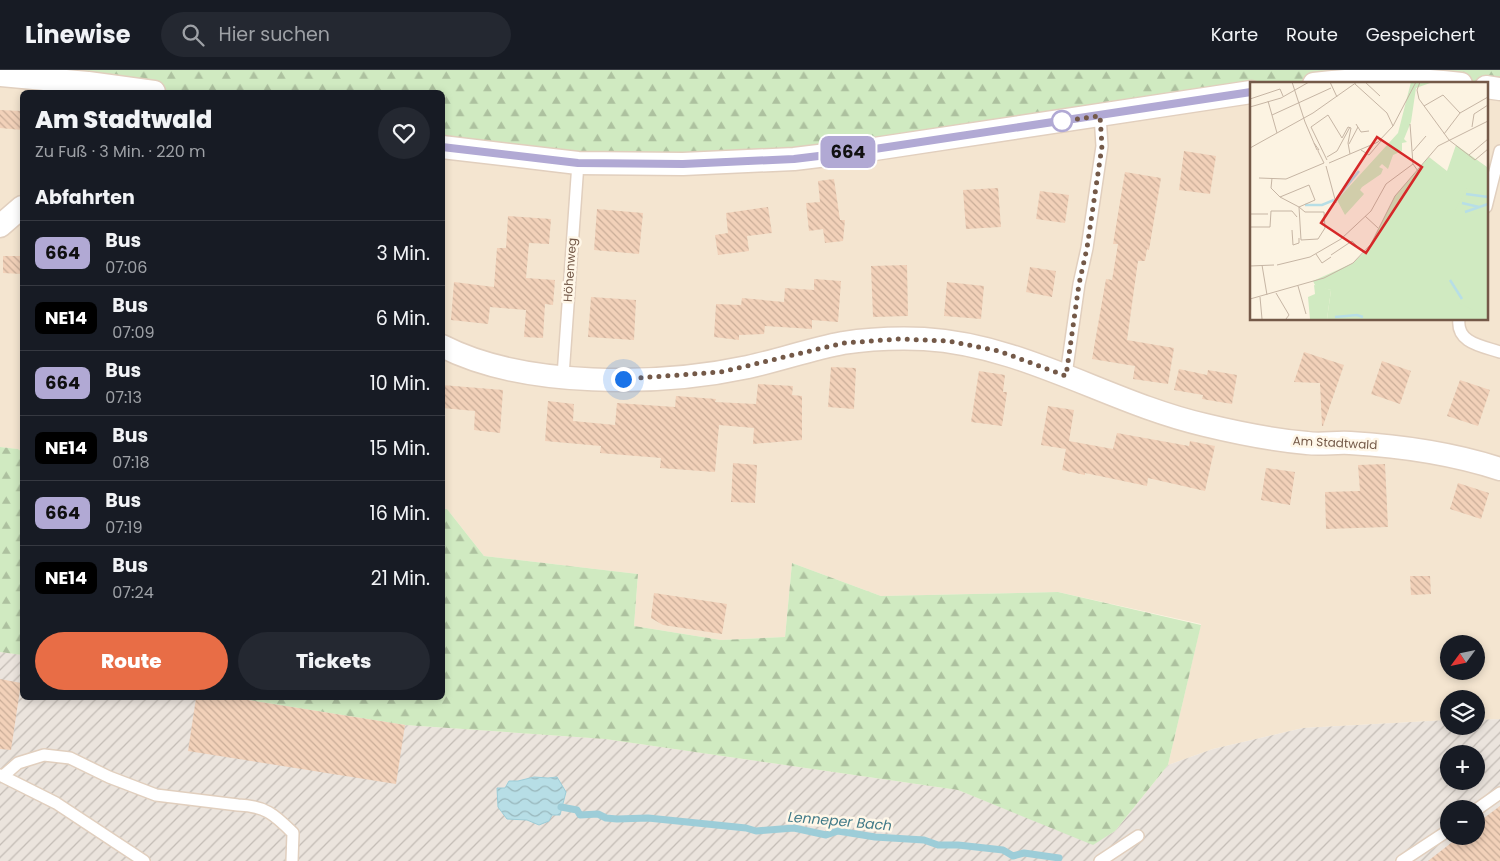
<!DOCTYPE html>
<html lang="de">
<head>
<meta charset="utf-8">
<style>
  :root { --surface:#171b24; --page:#242831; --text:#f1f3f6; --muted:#9ea1a6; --line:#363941; --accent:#e86d46 }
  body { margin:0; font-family:Poppins,sans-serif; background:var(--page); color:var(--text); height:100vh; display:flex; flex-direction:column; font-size:19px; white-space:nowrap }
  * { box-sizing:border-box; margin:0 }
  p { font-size:16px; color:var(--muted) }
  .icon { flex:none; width:28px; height:28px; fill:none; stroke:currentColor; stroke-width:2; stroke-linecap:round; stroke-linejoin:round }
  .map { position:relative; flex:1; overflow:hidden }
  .sheet { position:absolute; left:20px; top:20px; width:425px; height:610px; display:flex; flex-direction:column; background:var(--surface); border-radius:8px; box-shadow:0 2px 8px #0003 }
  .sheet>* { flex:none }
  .badge { padding:0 10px; border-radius:8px; font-size:18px; line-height:32px }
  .needle { width:32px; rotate:237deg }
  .tools { position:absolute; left:1440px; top:565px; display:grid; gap:10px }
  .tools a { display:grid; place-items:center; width:45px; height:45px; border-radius:50%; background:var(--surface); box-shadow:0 2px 8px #0003; font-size:25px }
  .you { position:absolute; width:25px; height:25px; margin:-12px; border:4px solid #fff; border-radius:50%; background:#1a73e8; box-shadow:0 0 0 8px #1a73e833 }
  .map>.badge { position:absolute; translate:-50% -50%; box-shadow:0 0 0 2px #fff }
  h2 { padding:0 15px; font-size:19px; line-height:45px }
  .round { display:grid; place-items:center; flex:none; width:52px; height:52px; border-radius:26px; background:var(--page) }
  .summary { display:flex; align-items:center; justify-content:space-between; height:85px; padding:0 15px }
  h1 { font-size:24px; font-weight:800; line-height:38px }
  .cta { display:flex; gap:10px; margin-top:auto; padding:10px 15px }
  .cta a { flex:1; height:58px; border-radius:30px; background:var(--accent); color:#fff; font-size:20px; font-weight:800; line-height:58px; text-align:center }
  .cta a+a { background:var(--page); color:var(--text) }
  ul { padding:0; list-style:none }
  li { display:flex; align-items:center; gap:15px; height:65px; padding:0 15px; border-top:1px solid var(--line) }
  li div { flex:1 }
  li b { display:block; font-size:19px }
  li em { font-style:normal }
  li .badge { min-width:55px; font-weight:700; text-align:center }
  header { display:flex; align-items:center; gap:30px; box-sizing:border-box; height:70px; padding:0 25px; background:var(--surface); border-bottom:1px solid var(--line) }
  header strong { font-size:24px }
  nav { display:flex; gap:28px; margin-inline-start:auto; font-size:18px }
  .search { width:350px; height:45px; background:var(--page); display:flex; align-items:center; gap:12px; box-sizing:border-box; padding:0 18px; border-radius:28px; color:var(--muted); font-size:19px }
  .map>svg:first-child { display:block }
</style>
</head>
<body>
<header>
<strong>Linewise</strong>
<div class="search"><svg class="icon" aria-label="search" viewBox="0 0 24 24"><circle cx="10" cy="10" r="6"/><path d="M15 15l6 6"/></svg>Hier suchen</div>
<nav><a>Karte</a><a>Route</a><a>Gespeichert</a></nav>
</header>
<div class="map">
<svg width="1500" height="791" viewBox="0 0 1500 791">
  <defs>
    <pattern id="industrial-furrows" width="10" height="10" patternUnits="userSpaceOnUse" patternTransform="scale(1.25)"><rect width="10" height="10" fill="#ebe4dd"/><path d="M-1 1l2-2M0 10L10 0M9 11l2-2" fill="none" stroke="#c3bcb5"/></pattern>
    <pattern id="forest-firs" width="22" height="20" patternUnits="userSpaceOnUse" patternTransform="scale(1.25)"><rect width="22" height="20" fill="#d0eac1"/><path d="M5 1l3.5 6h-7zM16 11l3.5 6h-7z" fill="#adc19f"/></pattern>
    <pattern id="water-waves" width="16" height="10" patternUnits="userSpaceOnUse" patternTransform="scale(1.25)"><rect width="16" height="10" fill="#b7dee6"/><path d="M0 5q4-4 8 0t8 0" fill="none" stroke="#99b7bc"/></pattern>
    <pattern id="building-back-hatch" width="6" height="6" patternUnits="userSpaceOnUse" patternTransform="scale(1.25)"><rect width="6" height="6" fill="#f2d1b9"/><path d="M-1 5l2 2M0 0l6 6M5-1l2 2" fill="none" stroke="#c9ad98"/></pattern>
  </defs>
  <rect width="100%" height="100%" fill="#fcf3e2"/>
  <path fill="#f4e5d0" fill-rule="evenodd" d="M0,5l154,17h-132v360l-4,-3 -18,-2z
    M1486,17l14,2v630l-24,1v-21h-27v21l-146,8 -90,21 -45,16 33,-141 -143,-32 -177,4 -89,-33 -7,74 -64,3 -87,-14 4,-52 -154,-18 -37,-47h-4v-362l808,-55v227h235zM1449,574h27v27h-27z"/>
  <path fill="url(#industrial-furrows)" fill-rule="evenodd" d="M0,582l22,3v43h214l169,27 200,14 353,51 135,54 22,-13 53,-66 45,-16 90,-21 146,-8v6h27v-6l24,-1v142h-1500zM1449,684h27v27h-27zM1449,739h27v27h-27z"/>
  <path fill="url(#forest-firs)" d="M0,0h1500v19l-14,-5h-235v8l-568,72 -240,-17 -1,-55h-288z
    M0,377l18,2 4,3v203l-22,-3z
    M443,439h4l37,47 154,18 -4,52 87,14 64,-3 7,-74 89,33 177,-4 143,33 -33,140 -53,66 -22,14 -135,-55 -353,-51 -200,-14 -169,-27h206z"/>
  <path fill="url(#water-waves)" stroke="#9dcdd8" d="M534,707l14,1 9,-1 9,15 -6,23h-8l-3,6 -10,4 -12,-5 -20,-1 -9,-12 -1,-19h8l4,-7h9z"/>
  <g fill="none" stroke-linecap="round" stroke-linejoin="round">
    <path stroke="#9dcdd8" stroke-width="7" d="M561,737l16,3 3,5 18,-1 8,4 11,1 31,-1 98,10 10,3 38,-3 32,7 12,-4 37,6 49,3 14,5h20l45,5 10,6 11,-3 35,5"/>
  </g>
  <path fill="url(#building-back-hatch)" d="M0,40l22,1v19l-22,-2z
    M1184,81l32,5 -6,38 -31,-4z
    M1125,102l36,6 -12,72 -2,-1 -2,12h-7l-11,79 47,8 -6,36 -35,-5 2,-13 -43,-7 14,-80 6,1 6,-36h-5z
    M834,109l6,41h5l-2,21 -18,2 -2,-14 -14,2 -3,-28 14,-1 -2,-21z
    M998,118l3,39 -35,2 -3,-39z
    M1040,121l29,4 -4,28 -29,-4z
    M768,137l4,26 -25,3 2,15 -31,4 -3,-20 13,-2 -2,-20z
    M597,139l46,4 -4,41 -45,-4z
    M508,146l43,3 -2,25 -20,-1 -3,35 29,2 -2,25 -8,-1 -2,34 -19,-1 2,-27 -36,-3 -2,17 -37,-4 3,-38 40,5 3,-39h9z
    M3,186h19v18l-19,-1z
    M907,195l1,51 -35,1 -2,-51z
    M1030,197l26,4 -4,26 -26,-5z
    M814,209l27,2 -3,41 -26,-2v9l-47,-3 -1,8 -25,1v5l-25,-3 2,-33 25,1 1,-7 42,4 1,-14 29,2z
    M947,212l37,4 -3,33 -37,-3z
    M591,227l45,3 -2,40 -46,-3z
    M1304,282l40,13 -21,61h-1l-2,-43 -26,-1z
    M1382,291l29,10 -11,33 -29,-10z
    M831,297l25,1 -2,41 -26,-2z
    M1179,299l28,6 1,-5 29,5 -5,29 -30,-5 1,-4 -29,-5z
    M979,301l26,4 -2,17h4l-5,34 -31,-4z
    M1460,310l30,10 -12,36 -31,-10z
    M758,314l35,2 -1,9 10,1v44l-49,4 1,-16 -35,-3 -4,47 -55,-4 1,-10 -61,-5 1,-7 -56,-5 3,-40 26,3 -1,17 42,4 2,-22 58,4 1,-11 40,3 -1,3 41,2z
    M442,315l61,5 -3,43 -26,-3 1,-19 -33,-3z
    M1048,336l26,4 -5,31 44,8 4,-16 72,13 1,-5 25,5 -10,45 -57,-13 -1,8 -62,-13v2l-23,-5 4,-21 -25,-4z
    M733,393l24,2 -2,38 -24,-1z
    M1385,394l3,63 -62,2 -1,-37 35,-1 -2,-26z
    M1266,398l29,4 -5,33 -29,-5z
    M1458,413l31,10 -8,26 -31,-10z
    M1410,506h20l1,18 -20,1z
    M654,523l73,11 -5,30 -59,-9 -12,-7z
    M0,609l21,4 -10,67 -11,-1z
    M196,628h40l169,27 -9,59 -208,-33z
    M1500,736v55h-72l32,-25h16v-12z"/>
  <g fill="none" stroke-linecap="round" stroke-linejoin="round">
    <defs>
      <path id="service" d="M1486,137l14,-56
        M1459,249c-3,24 23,27 41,33
        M1066,305l13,-91 8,-36 15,-102 -2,-31
        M563,306l15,-213
        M0,705l56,28 88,58
        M3,706l15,-13 26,-8 26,3 39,19 47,18 82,10c27,1 36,9 55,28l-1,28
        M1476,740l24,-17
        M1100,791l38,-25
        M1402,791l47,-31"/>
      <path id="minor" d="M0,5l88,8 66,9
        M1314,14c49,-6 98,-6 147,0
        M1486,17l14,2
        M442,77l136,16 105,1 111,-5 74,-9 383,-58
        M0,156l22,-19
        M442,276c82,42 217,40 306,21 32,-7 63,-18 95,-24 26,-4 55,-5 81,-4 101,6 185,64 281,86 33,8 68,15 102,18 14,2 29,-1 43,0 51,3 101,10 150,26"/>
    </defs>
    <use href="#service" stroke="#e1cfbe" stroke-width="14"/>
    <use href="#minor" stroke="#e1cfbe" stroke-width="25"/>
    <use href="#service" stroke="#fff" stroke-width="11"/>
    <use href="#minor" stroke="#fff" stroke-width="22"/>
  </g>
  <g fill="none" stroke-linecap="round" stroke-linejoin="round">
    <defs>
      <path id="line" d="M442,77l136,16 105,1 111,-5 74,-9 383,-58"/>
    </defs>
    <use href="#line" stroke="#fff" stroke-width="11"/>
    <use href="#line" stroke="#b1a9d4" stroke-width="8"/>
    <path stroke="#745948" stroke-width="5" stroke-dasharray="0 9" d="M623,309l98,-7 123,-29 54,-4 50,2 51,10 67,25 13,-92 8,-36 15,-102 -2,-30 -38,5"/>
  </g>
  <circle fill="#fff" stroke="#b1a9d4" stroke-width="2.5" cx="1062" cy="51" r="10"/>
  <g text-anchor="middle" stroke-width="5" stroke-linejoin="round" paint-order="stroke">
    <g font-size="12" fill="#745948" stroke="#fff7e8">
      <text transform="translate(570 200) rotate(-86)" y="4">Höhenweg</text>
      <text transform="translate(1335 373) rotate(3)" y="4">Am Stadtwald</text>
    </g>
    <g font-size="14" font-style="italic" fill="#417a88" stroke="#fff7e8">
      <text transform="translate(840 751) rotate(5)" y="5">Lenneper Bach</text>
    </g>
  </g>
  <g transform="translate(1250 12)">
    <rect width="238" height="238" fill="#fcf3e2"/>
    <path d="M64,203l17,5 -4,29h-17l-2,-22 7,-3z" fill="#d0eac1"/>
    <path d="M161,0h22l-17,6 -5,34 -7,17 3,3 -5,1v8l-9,4 -5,14 -6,-5 -3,3 4,2 -2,5 -19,13 -2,3 4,4 -19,21 -8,-15 61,-67zM206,63l31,22v152h-160l4,-29 -15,-3 -3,-6 40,-18 15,-14 27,-53 34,-39 18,14z" fill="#d0eac1"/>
    <path d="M217,106l20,8v14l-16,9 -9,-1 -7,-8zM200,189h3l9,17 25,5v26h-9l2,-6 -22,-10z" fill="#d0eac1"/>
    <path fill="none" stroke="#b7dee6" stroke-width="2.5" d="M216,112l22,3M87,116l22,-27M212,121l17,4M55,123h17l12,-5M215,130l23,-8M200,198l12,19M85,235l22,-2 6,2"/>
    <path fill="none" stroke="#c6b5a4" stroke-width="1" d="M42,0l13,40 12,28h2l-5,-7M80,0l7,15M115,0l15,14M170,0l-3,8 2,9 30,41 26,20 13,-11M0,17l30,-10 3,7M18,19l9,32M174,24l19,-11 17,18M0,25l31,-9 28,-16M22,33l59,-27M106,42l5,8 8,-1M160,42l3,40 5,7M143,44l23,-44M222,45l2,-13 14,-9M194,52l16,-21 28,-16M99,62l9,-17M0,66l63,-35 44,-31M111,68l8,5 12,-14M163,69l13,-15M219,73l19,-16M77,75l10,-6 13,-24M77,78l-16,-33 17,-12 14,23 6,-11 3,1 -3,15 2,11M79,81l49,-21 15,-16 -6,-13 -32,-29M76,84l10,37M9,96l27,1 38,-16 -6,-12M22,96l-1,10 9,9 29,-12 6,15 -16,7M30,115l19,10 6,5h19l1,16 -7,11 -17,1 -2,-33M0,132h18M115,134l13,12M0,145h20l1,-16h21l5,6M42,148l1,15 6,-2v-5M66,172l6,9 9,-6M81,173l21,-14 12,12M12,183l5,30M27,183l33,-8 31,-18 30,-28 15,-27 27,-20M0,184l24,-1M48,204l8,28M26,211l13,22 -3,4M10,215l2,22M0,217l74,-21 29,-15 18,-19 24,-48 43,-50 50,-25"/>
    <path fill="#d62828" fill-opacity="0.15" stroke="#d62828" stroke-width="2.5" d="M127,55l45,30 -56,86 -45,-30z"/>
    <rect width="238" height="238" fill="none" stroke="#745948" stroke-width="2.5"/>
  </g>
</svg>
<div class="tools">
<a><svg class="needle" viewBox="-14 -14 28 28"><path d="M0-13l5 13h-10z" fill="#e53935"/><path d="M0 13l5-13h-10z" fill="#9ea1a6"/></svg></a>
<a><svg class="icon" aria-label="layers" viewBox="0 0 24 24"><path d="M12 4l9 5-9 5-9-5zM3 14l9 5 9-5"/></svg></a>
<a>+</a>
<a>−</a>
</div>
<div class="you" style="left:623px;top:309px"></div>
<b class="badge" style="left:848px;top:82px;background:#b1a9d4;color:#111">664</b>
<section class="sheet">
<div class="summary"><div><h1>Am Stadtwald</h1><p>Zu Fuß · 3 Min. · 220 m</p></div><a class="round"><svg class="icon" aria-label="heart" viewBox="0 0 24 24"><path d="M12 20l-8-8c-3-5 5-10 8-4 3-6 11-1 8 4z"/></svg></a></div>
<h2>Abfahrten</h2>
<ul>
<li><span class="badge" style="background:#b1a9d4;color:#111">664</span><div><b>Bus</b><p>07:06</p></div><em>3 Min.</em></li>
<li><span class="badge" style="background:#000;color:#fff">NE14</span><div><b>Bus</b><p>07:09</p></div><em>6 Min.</em></li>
<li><span class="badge" style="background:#b1a9d4;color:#111">664</span><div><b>Bus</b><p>07:13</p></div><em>10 Min.</em></li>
<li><span class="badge" style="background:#000;color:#fff">NE14</span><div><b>Bus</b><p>07:18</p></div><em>15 Min.</em></li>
<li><span class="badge" style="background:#b1a9d4;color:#111">664</span><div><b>Bus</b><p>07:19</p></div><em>16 Min.</em></li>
<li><span class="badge" style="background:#000;color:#fff">NE14</span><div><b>Bus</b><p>07:24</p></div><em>21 Min.</em></li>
</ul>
<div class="cta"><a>Route</a><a>Tickets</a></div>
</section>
</div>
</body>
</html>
